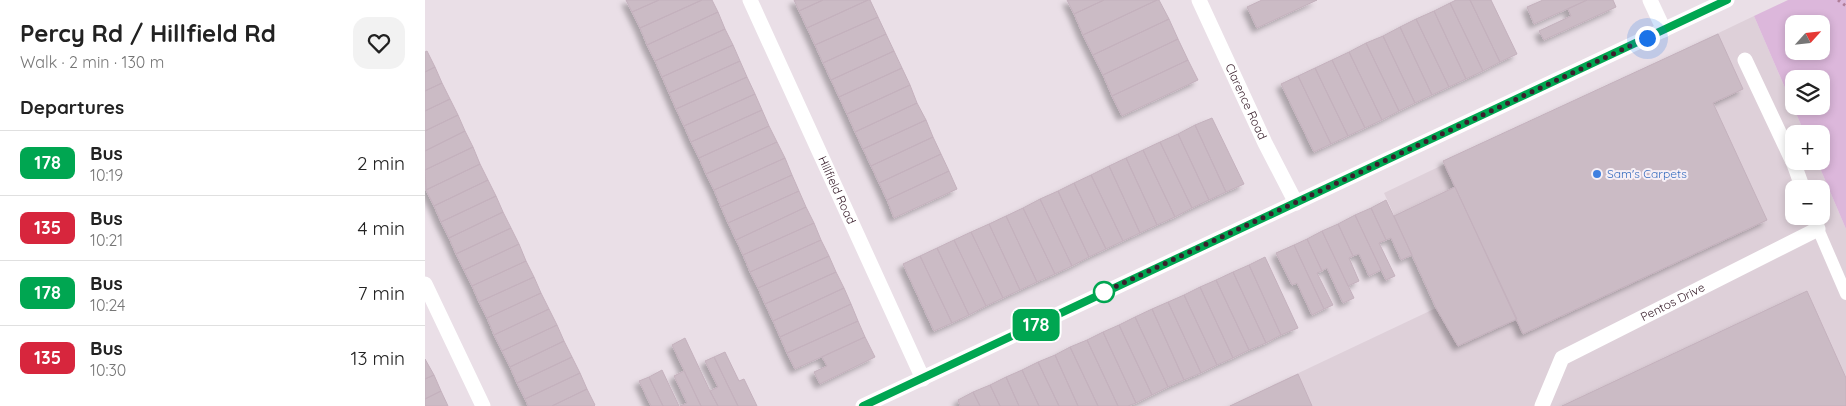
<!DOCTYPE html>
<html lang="en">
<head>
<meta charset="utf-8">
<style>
  :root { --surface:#fff; --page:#f2f2f2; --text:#222; --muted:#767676; --line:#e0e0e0 }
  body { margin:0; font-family:Quicksand,sans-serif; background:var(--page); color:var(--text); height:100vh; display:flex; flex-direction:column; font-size:19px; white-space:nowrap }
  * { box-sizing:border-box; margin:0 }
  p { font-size:16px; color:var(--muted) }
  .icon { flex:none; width:28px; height:28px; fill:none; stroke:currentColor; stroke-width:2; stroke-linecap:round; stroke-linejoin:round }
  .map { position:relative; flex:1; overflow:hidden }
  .details { display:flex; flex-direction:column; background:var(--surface); width:425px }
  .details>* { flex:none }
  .badge { padding:0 10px; border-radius:8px; font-size:18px; line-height:32px }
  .needle { width:32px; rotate:63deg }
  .tools { position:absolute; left:1360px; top:15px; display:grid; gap:10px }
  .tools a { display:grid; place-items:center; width:45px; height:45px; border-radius:10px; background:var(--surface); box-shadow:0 2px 8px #0003; font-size:25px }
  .you { position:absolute; width:25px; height:25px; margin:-12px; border:4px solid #fff; border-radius:50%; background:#1a73e8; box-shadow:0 0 0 8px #1a73e833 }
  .map>.badge { position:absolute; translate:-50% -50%; box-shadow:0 0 0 2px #fff }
  h2 { padding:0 20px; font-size:19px; line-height:45px }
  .round { display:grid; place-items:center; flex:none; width:52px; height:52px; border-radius:15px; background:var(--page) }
  .summary { display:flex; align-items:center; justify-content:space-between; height:85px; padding:0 20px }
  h1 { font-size:24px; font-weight:700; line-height:38px }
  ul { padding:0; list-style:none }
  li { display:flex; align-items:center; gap:15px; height:65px; padding:0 20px; border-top:1px solid var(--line) }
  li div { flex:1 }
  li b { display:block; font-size:19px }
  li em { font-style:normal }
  li .badge { min-width:55px; font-weight:700; text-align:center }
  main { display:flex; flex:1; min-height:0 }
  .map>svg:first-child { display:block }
</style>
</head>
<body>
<main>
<section class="details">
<div class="summary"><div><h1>Percy Rd / Hillfield Rd</h1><p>Walk · 2 min · 130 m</p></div><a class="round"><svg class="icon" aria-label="heart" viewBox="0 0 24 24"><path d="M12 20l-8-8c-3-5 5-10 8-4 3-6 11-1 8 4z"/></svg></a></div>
<h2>Departures</h2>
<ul>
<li><span class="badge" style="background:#00a651;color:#fff">178</span><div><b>Bus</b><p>10:19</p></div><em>2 min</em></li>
<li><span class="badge" style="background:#d7263d;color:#fff">135</span><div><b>Bus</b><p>10:21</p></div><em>4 min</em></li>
<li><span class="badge" style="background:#00a651;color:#fff">178</span><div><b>Bus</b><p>10:24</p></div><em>7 min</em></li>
<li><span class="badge" style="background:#d7263d;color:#fff">135</span><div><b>Bus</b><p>10:30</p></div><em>13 min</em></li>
</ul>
</section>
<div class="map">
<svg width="1421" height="406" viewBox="0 0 1421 406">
  <defs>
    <filter id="shadow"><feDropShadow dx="-4.5" dy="4.5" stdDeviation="2.5" flood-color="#0004"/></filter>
  </defs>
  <rect width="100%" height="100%" fill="#eadfe7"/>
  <path fill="#ded0d9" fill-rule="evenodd" d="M1329,16l51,118h-11v27h23l29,68v177h-617l207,-98 -52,-115zM1369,189h27v27h-27z"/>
  <path fill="#dcb7db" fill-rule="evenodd" d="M1363,0h58v229l-29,-68h4v-27h-16l-51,-118zM1369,24h27v27h-27zM1369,79h27v27h-27z"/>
  <path fill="#cbbbc5" stroke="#c4b1bd" filter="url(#shadow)" d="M201,0h33l-27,12z
    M234,0h43l-62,28 -8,-16z
    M277,0h10l6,12 -71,33 -7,-17z
    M369,0h29l-24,11z
    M398,0h45l-61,28 -8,-17z
    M443,0h2l8,17 -63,28 -8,-17z
    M642,0h37l-30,14z
    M679,0h53l-74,35 -9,-21z
    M732,0h2l10,19 -76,36 -10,-20z
    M837,0h55l-60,28 -10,-21z
    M1031,0h14l30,62 -17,9 -33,-68z
    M1045,0h21l26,54 -17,8z
    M1118,0h44l-53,24 -7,-17z
    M1162,0h26l3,7 -72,33 -5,-9 32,-15 -3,-7z
    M1025,3l33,68 -17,8 -32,-68z
    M1009,11l32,68 -17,8 -33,-68z
    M293,12l7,17 -70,32 -8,-16z
    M453,17l8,17 -63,29 -8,-18z
    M744,19l9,20 -75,36 -10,-20z
    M991,19l33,68 -17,8 -32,-68z
    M975,27l32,68 -17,8 -32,-67z
    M300,29l8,16 -71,32 -7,-16z
    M461,34l8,17 -63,29 -8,-17z
    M1293,34l25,55 -30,14 54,117 -244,114 -80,-173z
    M958,36l32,67 -16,8 -33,-68z
    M753,39l10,21 -76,36 -9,-21z
    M941,43l33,68 -17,9 -33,-68z
    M308,45l7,16 -71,32 -7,-16z
    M2,51l8,16 -10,5v-20z
    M469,51l8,17 -63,29 -8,-17z
    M924,52l33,68 -17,8 -33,-68z
    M763,60l10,20 -76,36 -10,-20z
    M907,60l33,68 -17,8 -33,-68z
    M315,61l7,16 -71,32 -7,-16z
    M10,67l7,16 -17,8v-19z
    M477,68l8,17 -63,29 -8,-17z
    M890,68l33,68 -17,8 -33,-68z
    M873,76l33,68 -17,8 -33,-68z
    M322,77l8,17 -71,32 -8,-17z
    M17,83l8,16 -25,12v-20z
    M485,85l7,18 -62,29 -8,-18z
    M330,94l7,16 -71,32 -7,-16z
    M25,99l8,16 -33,16v-20z
    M492,103l9,17 -63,29 -8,-17z
    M337,110l7,16 -70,32 -8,-16z
    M33,115l7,16 -40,20v-20z
    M787,118l32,66 -18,8 -31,-67z
    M501,120l7,17 -62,29 -8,-17z
    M770,125l31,67 -17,8 -31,-66z
    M344,126l8,16 -71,32 -7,-16z
    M40,131l8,16 -48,23v-19z
    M753,134l31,66 -17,8 -32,-66z
    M508,137l8,17 -62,29 -8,-17z
    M352,142l8,16 -71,32 -8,-16z
    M735,142l32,66 -17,9 -32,-67z
    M48,147l7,17 -54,26 -1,-20z
    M718,150l32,67 -18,8 -31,-67z
    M516,154l8,17 -62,29 -8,-17z
    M360,158l7,17 -71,32 -7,-17z
    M701,158l31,67 -17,8 -31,-67z
    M55,164l8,16 -54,26 -8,-16z
    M684,166l31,67 -17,8 -32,-66z
    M524,171l8,18 -63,29 -7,-18z
    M367,175l7,16 -71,32 -7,-16z
    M666,175l32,66 -17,8 -32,-66z
    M63,180l8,16 -55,26 -7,-16z
    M649,183l32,66 -17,8 -31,-66z
    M1030,187l62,132 -59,27 -22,-38 -42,-92z
    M374,191l7,16 -70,33 -8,-17z
    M633,191l31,66 -17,9 -32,-67z
    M71,196l7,16 -54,26 -8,-16z
    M615,199l32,67 -17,8 -32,-66z
    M961,200l26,55 -11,5 -10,-22 -5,2 -15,-32z
    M381,207l8,16 -71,32 -7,-15z
    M598,208l32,66 -18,8 -31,-66z
    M946,208l15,32 -7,3 16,33 -9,4 -31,-65z
    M78,212l8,16 -55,26 -7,-16z
    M930,215l26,55 -12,6 -10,-22 -6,2 -15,-32z
    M581,216l31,66 -17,8 -31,-66z
    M389,223l7,17 -71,32 -7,-17z
    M564,224l31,66 -17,8 -32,-66z
    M913,224l15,32 -4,2 10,23 -11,5 -26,-55z
    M86,228l8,16 -55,26 -8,-16z
    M897,231l32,67 -11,5 -16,-35 -5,3 -15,-32z
    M546,232l32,66 -17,8 -32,-66z
    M882,239l15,32 -5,2 16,32 -9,4 -30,-64z
    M396,240l8,16 -71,32 -8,-16z
    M529,240l32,66 -17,9 -32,-67z
    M94,244l7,17 -54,25 -8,-16z
    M869,245l30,64 -12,6 -15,-32 -5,2 -16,-32z
    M512,248l32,67 -17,8 -32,-67z
    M404,256l7,16 -71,32 -7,-16z
    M495,256l32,67 -18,8 -31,-67z
    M840,257l33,71 -17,7 -32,-70z
    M101,261l8,16 -55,25 -7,-16z
    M824,265l32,70 -15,8 -33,-71z
    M411,272l8,16 -71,33 -8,-17z
    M808,272l33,71 -17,7 -33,-70z
    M109,277l7,16 -54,25 -8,-16z
    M791,280l33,70 -16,8 -33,-71z
    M775,287l33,71 -16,7 -33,-70z
    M419,288l7,16 -71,33 -7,-16z
    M1382,291l39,87v28h-284z
    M116,293l8,16 -55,26 -7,-17z
    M759,295l33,70 -16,8 -33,-71z
    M743,302l33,71 -17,7 -32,-71z
    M426,304l7,17 -71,32 -7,-16z
    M124,309l8,16 -55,26 -8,-16z
    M727,309l32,71 -16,7 -33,-70z
    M710,317l33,70 -16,8 -33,-70z
    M433,321l7,16 -70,32 -8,-16z
    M132,325l7,16 -54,26 -8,-16z
    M694,325l33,70 -16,8 -33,-71z
    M678,332l33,71 -8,3h-10l-31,-66z
    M440,337l10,20 -55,27 -6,-12 13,-6 -5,-9z
    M260,338l25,53 8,15h-17l-29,-61z
    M662,340l31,66h-20l-28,-59z
    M139,341l8,16 -55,26 -7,-16z
    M645,347l28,59h-20l-23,-51z
    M300,352l14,29 5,-2 13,27h-19l-24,-49z
    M630,355l23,51h-19l-21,-44z
    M147,357l8,16 -55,26 -8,-16z
    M289,357l24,49h-20l-8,-15 8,-4 -13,-26z
    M0,359l9,16 -9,4z
    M613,362l21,44h-20l-17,-36z
    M237,370l17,36h-16l-14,-29z
    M597,370l17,36h-20l-13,-29z
    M259,371l17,35h-21l7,-3 -13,-27z
    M155,373l7,16 -35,17h-24l-3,-7z
    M873,374l14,32h-82z
    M9,375l7,16 -16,8v-20z
    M224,377l14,29h-12l-12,-25z
    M581,377l13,29h-19l-10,-21z
    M565,385l10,21h-20l-7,-14z
    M162,389l8,16 -1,1h-42z
    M16,391l7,15h-23v-7z
    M548,392l7,14h-20l-2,-6z"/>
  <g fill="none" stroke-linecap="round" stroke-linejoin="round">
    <path stroke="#af7e98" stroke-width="3" stroke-dasharray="2.5 4" stroke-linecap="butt" d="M1413,0l8,6"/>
    <path stroke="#fff" stroke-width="12" d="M1393,229l28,65"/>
    <g stroke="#fff" stroke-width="15">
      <path id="s1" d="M325,0l173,379"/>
      <path id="s2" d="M774,0l66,143 31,60"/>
      <path d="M1225,0l14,30"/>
      <path d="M1320,60l49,104 9,25"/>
      <path d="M0,284l58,122"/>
      <path id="s3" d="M1117,406l20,-48 256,-129 -5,-13"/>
    </g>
    <path stroke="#fff" stroke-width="15" d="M438,406l864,-406"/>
  </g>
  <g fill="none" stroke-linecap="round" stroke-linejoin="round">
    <defs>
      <path id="line" d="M438,406l864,-406"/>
    </defs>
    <use href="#line" stroke="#fff" stroke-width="11"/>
    <use href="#line" stroke="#00a651" stroke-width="8"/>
    <path stroke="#3a202d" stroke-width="5" stroke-dasharray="0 9" d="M679,292l-2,1 545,-255"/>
  </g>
  <circle fill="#3f7fe0" stroke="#f7eff5" stroke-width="2" cx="1172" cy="174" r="5"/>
  <circle fill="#fff" stroke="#00a651" stroke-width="2.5" cx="679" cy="292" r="10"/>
  <g text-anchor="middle" stroke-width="4" stroke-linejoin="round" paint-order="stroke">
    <g font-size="12" fill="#3a202d" stroke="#f7eff5">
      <text dy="4" stroke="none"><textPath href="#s2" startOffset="112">Clarence Road</textPath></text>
      <text dy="4" stroke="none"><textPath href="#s1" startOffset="209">Hillfield Road</textPath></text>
      <text dy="4" stroke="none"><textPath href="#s3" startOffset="176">Pentos Drive</textPath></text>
    </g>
    <g font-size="12" fill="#366cbe" stroke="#f7eff5" text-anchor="start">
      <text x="1182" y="178">Sam's Carpets</text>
    </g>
  </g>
</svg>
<div class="tools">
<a><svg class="needle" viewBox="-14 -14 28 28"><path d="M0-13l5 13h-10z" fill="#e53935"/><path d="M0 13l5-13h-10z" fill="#767676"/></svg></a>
<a><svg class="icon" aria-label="layers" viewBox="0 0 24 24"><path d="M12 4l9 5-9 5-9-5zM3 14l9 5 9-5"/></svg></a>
<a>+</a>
<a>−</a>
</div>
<div class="you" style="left:1222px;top:38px"></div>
<b class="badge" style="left:611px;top:325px;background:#00a651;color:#fff">178</b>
</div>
</main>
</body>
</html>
